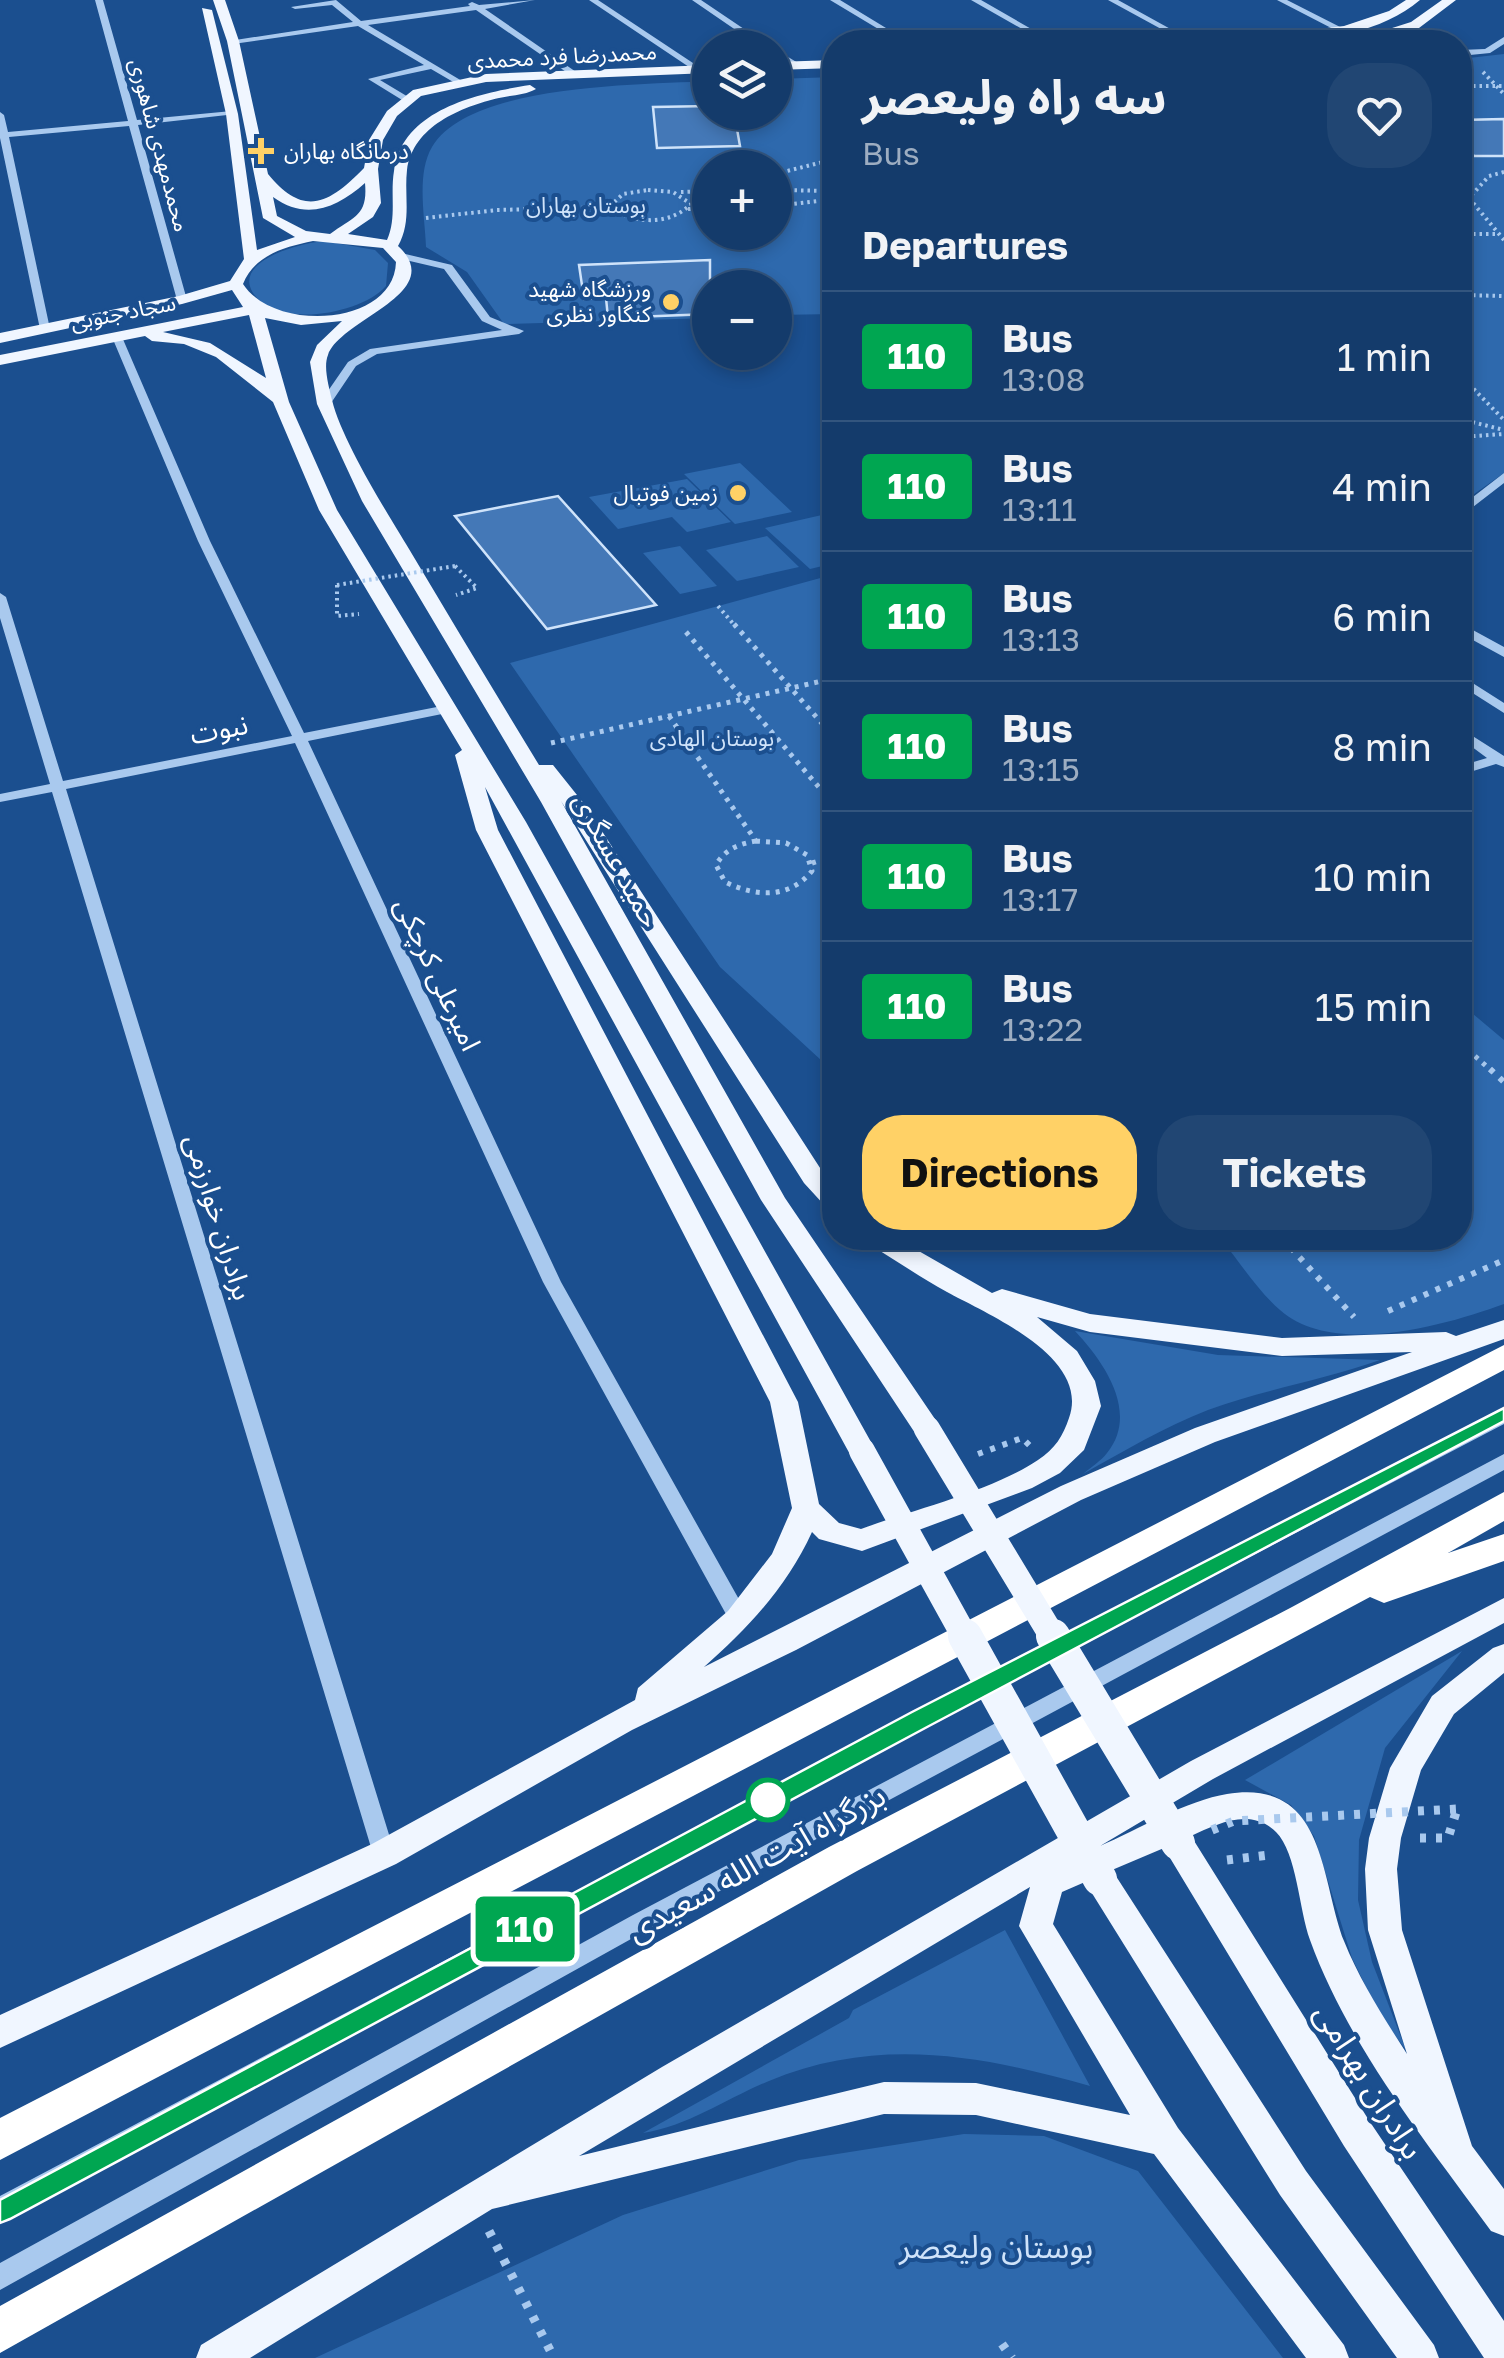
<!DOCTYPE html>
<html lang="en">
<head>
<meta charset="utf-8">
<style>
  :root { --surface:#143b6b; --page:#214673; --text:#f1f3f6; --muted:#9dadc1; --line:#33557e; --accent:#ffd166 }
  body { margin:0; font-family:"Golos Text","Noto Sans Arabic",sans-serif; background:var(--page); color:var(--text); height:100vh; display:flex; flex-direction:column; font-size:38px; white-space:nowrap }
  * { box-sizing:border-box; margin:0 }
  p { font-size:32px; color:var(--muted) }
  .icon { flex:none; width:55px; height:55px; fill:none; stroke:currentColor; stroke-width:2; stroke-linecap:round; stroke-linejoin:round }
  .map { position:relative; flex:1; overflow:hidden }
  .drawer { position:absolute; left:822px; top:30px; width:650px; height:1220px; display:flex; flex-direction:column; background:var(--surface); border-radius:40px; box-shadow:0 5px 15px #0003,0 0 0 2px var(--line) }
  .drawer>* { flex:none }
  .badge { padding:0 20px; border-radius:8px; font-size:35px; line-height:65px }
  .buttons { position:absolute; left:692px; top:30px; display:grid; gap:20px }
  .buttons a { display:grid; place-items:center; width:100px; height:100px; border-radius:50%; background:var(--surface); box-shadow:0 5px 15px #0003,0 0 0 2px var(--line); font-size:50px }
  .map>.badge { position:absolute; translate:-50% -50%; box-shadow:0 0 0 5px #fff }
  h2 { padding:0 40px; font-size:38px; line-height:90px }
  .round { display:grid; place-items:center; flex:none; width:105px; height:105px; border-radius:40px; background:var(--page) }
  .headline { display:flex; align-items:center; justify-content:space-between; height:170px; padding:0 40px }
  h1 { font-size:48px; font-weight:700; line-height:75px }
  .cta { display:flex; gap:20px; margin-top:auto; padding:20px 40px }
  .cta a { flex:1; height:115px; border-radius:40px; background:var(--accent); color:#111; font-size:40px; font-weight:700; line-height:115px; text-align:center }
  .cta a+a { background:var(--page); color:var(--text) }
  ul { padding:0; list-style:none }
  li { display:flex; align-items:center; gap:30px; height:130px; padding:0 40px; border-top:2px solid var(--line) }
  li div { flex:1 }
  li b { display:block; font-size:38px }
  li em { font-style:normal }
  li .badge { min-width:110px; font-weight:700; text-align:center }
  .map>svg:first-child { display:block }
</style>
</head>
<body>
<div class="map">
<svg width="1504" height="2358" viewBox="0 0 1504 2358">
  <rect width="100%" height="100%" fill="#1b4f8f"/>
  <path fill="#2e69ad" fill-rule="evenodd" d="M1504,54v419l-44,31v-445z
    M835,77v237l-60,1v-27h-65v30l-206,6 -37,-52 -41,-25c-1,-30 -10,-73 6,-100 38,-64 211,-62 278,-66v31h65v-33zM710,168h65v64h-65z
    M324,241l51,9 13,13 -2,23c-23,27 -103,42 -129,12 -32,-36 44,-55 67,-57z
    M740,463l52,49 -57,12 -51,-50z
    M687,479l44,43 -44,10 -15,-15 -54,12 -29,-32z
    M835,512v51l-25,6 -45,-41z
    M767,536l32,31 -62,14 -31,-31z
    M680,546l37,40 -37,8 -37,-41z
    M835,574v499l-115,-106 -210,-304z
    M1460,1003l44,37v264c-60,22 -171,53 -224,6 -23,-20 -41,-49 -60,-72h240z
    M1075,1331l143,24 162,5c-56,20 -115,29 -172,50 -44,17 -84,41 -125,64 8,-7 18,-13 24,-21 33,-41 -4,-92 -32,-122z
    M1462,1651l-77,97 -26,92 -1,60 14,62 34,88 -27,-36 -27,-56 -38,-122 -23,-31 -46,-25z
    M1005,1930l85,156c-109,-31 -213,-50 -321,-5 -42,17 -80,45 -126,52l206,-115 4,-8z
    M964,2134l80,2 94,35 145,187h-968l308,-143 176,-55z"/>
  <path fill="#4478b7" stroke="#cfe3fa" stroke-width="2.5" d="M710,106v6h24l6,34 -83,2 -4,-41z
    M1504,119v37h-30l-14,-17v-19z
    M710,260v54l-102,4 -2,-20 -22,1 -5,-34z
    M558,496l98,109 -109,24 -92,-113z"/>
  <g fill="none" stroke-linecap="round" stroke-linejoin="round">
    <path stroke="#a9c9ee" stroke-width="4" stroke-dasharray="2.5 4" stroke-linecap="butt" d="M1483,72l21,22
      M1460,86h44
      M1504,172l-15,4 -20,22 35,42
      M775,174l60,-15
      M648,190l25,2 18,12c-22,22 -57,20 -82,3l14,-13z
      M775,190l60,1
      M681,192l29,-1
      M775,206l60,-7
      M688,209l22,-1
      M426,218l71,-8 112,-3
      M1460,234h39
      M1460,295l44,1
      M1460,375l44,45
      M1460,419l44,11
      M1460,437l44,-3
      M455,566l22,22 -21,7
      M337,585v31l22,-2
      M718,606l18,21"/>
    <path stroke="#a9c9ee" stroke-width="5" stroke-dasharray="4 6" stroke-linecap="butt" d="M734,624l101,114
      M686,632l149,174
      M669,716l87,125
      M551,743l284,-65
      M756,841l30,2 21,12 5,16c-23,28 -56,26 -87,11l-9,-17c9,-16 23,-21 40,-24z
      M812,863l23,-7
      M1460,1043l33,29"/>
    <path stroke="#a9c9ee" stroke-width="6" stroke-dasharray="5 8" stroke-linecap="butt" d="M1490,1069l14,13
      M1282,1238l72,79
      M1388,1311l116,-51
      M978,1454l44,-16 8,8"/>
    <path stroke="#a9c9ee" stroke-width="9" stroke-dasharray="6 10" stroke-linecap="butt" d="M1420,1838h28l9,-29
      M1227,1860l42,-5
      M489,2231l65,127
      M1002,2344l10,14"/>
    <path fill="#a9c9ee" fill-rule="evenodd" d="M95,0h8l34,120 95,-9 4,3 -98,11 49,175 -5,3 -5,-3 -48,-174 -120,11 41,192 -5,3 -5,-3 -40,-191v-26l4,3 4,17 120,-11z
      M336,0l25,21 109,-15 -2,-2 4,-2 7,3 56,-5 -50,9 94,65 -7,2 -96,-66 -108,15 94,56 -7,2 -24,-14 -51,11 30,18 -3,5 -39,-24 56,-14 -66,-39 -125,18 -4,-3 124,-19 -21,-17 -37,4 -4,-2z
      M589,0h9l104,69 -7,2z
      M692,0h9l71,48h-10z
      M830,0h10l69,42h-9z
      M971,0h10l73,42h-9z
      M1108,0h10l76,42h-9z
      M1277,0h10l57,29 -7,2z
      M1355,36l13,6 -16,-1z
      M1504,37v7l-14,9 -30,3v-6l25,-1z
      M775,49l23,14v4h-6l-17,-11z
      M401,253l51,12 38,52 34,14 -5,3 -142,20 -21,12 -27,40h-8l-2,-2 29,-42 22,-13 132,-19 -20,-9 -38,-52 -47,-11 -1,-2z
      M117,334l5,3 88,204 94,192 143,-28 7,4 -7,4 -139,28 253,541 189,337 -4,6 -7,2 -7,-2 -189,-343 -248,-539 -229,46 329,1065 -3,7 -8,3 -8,-3 -3,-7 -321,-1062 -52,10v-8l50,-10 -50,-166v-25l6,4 57,184 229,-45 -94,-195 -86,-204z
      M1504,473v10l-44,34v-10z
      M1460,623l44,24v10l-44,-24z
      M1460,675l44,28v10l-44,-28z
      M1460,728l44,28v11l-8,-3 -36,11v-9l27,-8 -27,-20z
      M1504,1409v15l-547,286 -957,511v-25l941,-498z
      M1504,1454v16l-855,459 -649,361v-27l633,-348z"/>
    <path fill="#f0f6ff" fill-rule="evenodd" d="M213,0h12l14,41 29,133c36,44 61,30 96,-6l5,-28 18,-29 26,-21 73,-16 224,-9v8l-224,9 -65,14 -24,20 -14,24 -5,29 3,34 -8,14 -25,17 39,6c10,-23 3,-45 7,-69 8,-62 85,-78 136,-86l6,4c-10,6 -24,6 -37,9 -38,9 -86,28 -92,72 -3,27 5,51 -9,76 51,47 -58,73 -70,109 -5,12 1,32 4,45 10,41 54,111 77,149 43,72 86,144 130,216h14l32,40 237,366 13,15v23l-9,-2 -22,-24 -243,-382 224,397 152,224 4,7 -4,7h-20l-156,-236 -220,-398 -179,-301 -45,-97 -7,-42 7,-17 25,-24 -41,4 -36,-7 24,84 48,108 189,312 350,629 -4,7h-20l-367,-671 13,43 300,572 21,102 20,19 22,6c52,-19 133,-39 177,-69 17,-11 25,-24 31,-42 22,-61 -82,-104 -122,-126 -27,-15 -52,-32 -78,-48l-4,-6h31l96,55 10,-4 88,25 192,24 164,-6 10,4 48,-16v19l-289,103 -134,58 -285,150 -164,80 -236,134 -396,184v-33l372,-171 263,-144 3,-12 90,-77 44,-57 20,-46 -22,-106 -294,-572 -21,-75 7,-5 -143,-240 -46,-108 -57,-45 -32,-13 -32,-3 -7,-5 -145,29v-10l243,-48 -11,-17 -50,14 -182,39v-10l179,-37 51,-15 14,-22 -18,-145 -24,-106 10,2 26,104 19,136 38,-13 -32,-19 -36,-177zM365,183c3,33 -11,33 -35,51l-24,-3 -29,-15 -4,-19c33,24 64,11 92,-14zM313,241l70,7 13,14c-2,64 -121,71 -153,22 12,-29 41,-37 70,-43zM249,315l17,63 -56,-35 -47,-11zM1037,1317l53,15 192,24 130,-4 -217,76 -134,58 -357,181c44,-39 83,-80 108,-135l7,7 43,12 170,-63 28,-15 24,-23 17,-44 -6,-25 -18,-30z
      M1406,0h14c-53,45 -147,46 -212,42l136,-16 45,-15z
      M1442,0h14l-37,28 -46,12 -6,-4 44,-14z
      M835,60v8l-60,2v-8z
      M1504,1598v25l-291,156 -113,67c37,-16 88,-46 127,-52 99,-16 93,84 117,147 16,40 40,77 63,113l-39,-124 -3,-61 4,-31 21,-70 42,-72 61,-48 11,-4v29l-50,41 -33,56 -20,68 -4,31 5,61 70,216 32,43v47l-13,-5c-66,-91 -142,-184 -181,-291 -11,-30 -13,-87 -34,-108 -26,-25 -58,-8 -85,4l179,286 134,199v37h-20l-140,-212 -180,-298 -52,22 194,301 128,174 5,13h-42l-117,-163 -195,-313 -23,10 -9,32 125,204 166,217 5,13h-43l-152,-204 -178,-39 -92,-1 -392,95 -242,149h-54l5,-13 461,-278 529,-306zM1030,1887l-11,39 111,189 -154,-32 -92,-1 -305,74z"/>
    <path fill="#fff" fill-rule="evenodd" d="M1504,1345v25l-1504,790v-42z
      M1504,1492v29l-56,32 56,-19v27l-120,42 -14,-6 -513,274 -857,482v-47l829,-459 463,-240z"/>
    <path stroke="#a9c9ee" stroke-width="4" stroke-dasharray="2.5 4" stroke-linecap="butt" d="M337,585l118,-19"/>
    <path stroke="#a9c9ee" stroke-width="9" stroke-dasharray="6 10" stroke-linecap="butt" d="M1212,1830l22,-9 223,-12"/>
    <path stroke="#f0f6ff" stroke-width="26" d="M927,1429l127,210
      M862,1451l104,188"/>
    <path stroke="#f0f6ff" stroke-width="34" d="M965,1636l135,243
      M1053,1636l125,207"/>
  </g>
  <path fill="#00a651" stroke="#fff" stroke-width="2.5" d="M1504,1408v13l-575,305 -919,493 -10,4v-23l912,-488z"/>
  <g fill="#ffd166" stroke="#1b4f8f" stroke-width="4">
    <path d="M256 136h10v10h10v10h-10v10h-10v-10h-10v-10h10z"/>
    <circle cx="671" cy="302" r="10"/>
    <circle cx="738" cy="493" r="10"/>
  </g>
  <circle fill="#fff" stroke="#00a651" stroke-width="5" cx="768" cy="1800" r="20"/>
  <g text-anchor="middle" stroke-width="8" stroke-linejoin="round" paint-order="stroke">
    <g font-size="22" fill="#fff" stroke="#1b4f8f">
      <text transform="translate(562 56) rotate(-3)" y="8">محمدرضا فرد محمدی</text>
      <text transform="translate(160 145) rotate(75)" y="8">محمدمهدی شاهوری</text>
      <text transform="translate(123 312) rotate(-11)" y="8">سجاد جنوبی</text>
    </g>
    <g font-size="22" fill="#fff" stroke="#1b4f8f" text-anchor="end">
      <text x="284" y="159" text-anchor="start">درمانگاه بهاران</text>
      <text x="651" y="297">ورزشگاه شهید<tspan x="651" dy="25">کنگاور نظری</tspan></text>
      <text x="718" y="501">زمین فوتبال</text>
    </g>
    <g font-size="22" fill="#cfe3fa" stroke="#1b4f8f">
      <text x="586" y="213">بوستان بهاران</text>
      <text x="712" y="746">بوستان الهادی</text>
    </g>
    <g font-size="28" fill="#fff" stroke="#1b4f8f">
      <text transform="translate(219 729) rotate(-11)" y="10">نبوت</text>
      <text transform="translate(617 860) rotate(61)" y="10">حمید عسگری</text>
      <text transform="translate(438 974) rotate(65)" y="10">امیرعلی کرچکی</text>
      <text transform="translate(219 1217) rotate(73)" y="10">برادران خوارزمی</text>
    </g>
    <g font-size="32" fill="#fff" stroke="#1b4f8f">
      <text transform="translate(756 1863) rotate(-29)" y="11">بزرگراه آیت الله سعیدی</text>
      <text transform="translate(1369 2081) rotate(58)" y="11">برادران بهرامی</text>
    </g>
    <g font-size="32" fill="#cfe3fa" stroke="#1b4f8f">
      <text x="996" y="2258">بوستان ولیعصر</text>
    </g>
  </g>
</svg>
<div class="buttons">
<a><svg class="icon" aria-label="layers" viewBox="0 0 24 24"><path d="M12 4l9 5-9 5-9-5zM3 14l9 5 9-5"/></svg></a>
<a>+</a>
<a>−</a>
</div>
<b class="badge" style="left:525px;top:1929px;background:#00a651;color:#fff">110</b>
<section class="drawer">
<div class="headline"><div><h1>سه راه ولیعصر</h1><p>Bus</p></div><a class="round"><svg class="icon" aria-label="heart" viewBox="0 0 24 24"><path d="M12 20l-8-8c-3-5 5-10 8-4 3-6 11-1 8 4z"/></svg></a></div>
<h2>Departures</h2>
<ul>
<li><span class="badge" style="background:#00a651;color:#fff">110</span><div><b>Bus</b><p>13:08</p></div><em>1 min</em></li>
<li><span class="badge" style="background:#00a651;color:#fff">110</span><div><b>Bus</b><p>13:11</p></div><em>4 min</em></li>
<li><span class="badge" style="background:#00a651;color:#fff">110</span><div><b>Bus</b><p>13:13</p></div><em>6 min</em></li>
<li><span class="badge" style="background:#00a651;color:#fff">110</span><div><b>Bus</b><p>13:15</p></div><em>8 min</em></li>
<li><span class="badge" style="background:#00a651;color:#fff">110</span><div><b>Bus</b><p>13:17</p></div><em>10 min</em></li>
<li><span class="badge" style="background:#00a651;color:#fff">110</span><div><b>Bus</b><p>13:22</p></div><em>15 min</em></li>
</ul>
<div class="cta"><a>Directions</a><a>Tickets</a></div>
</section>
</div>
</body>
</html>
